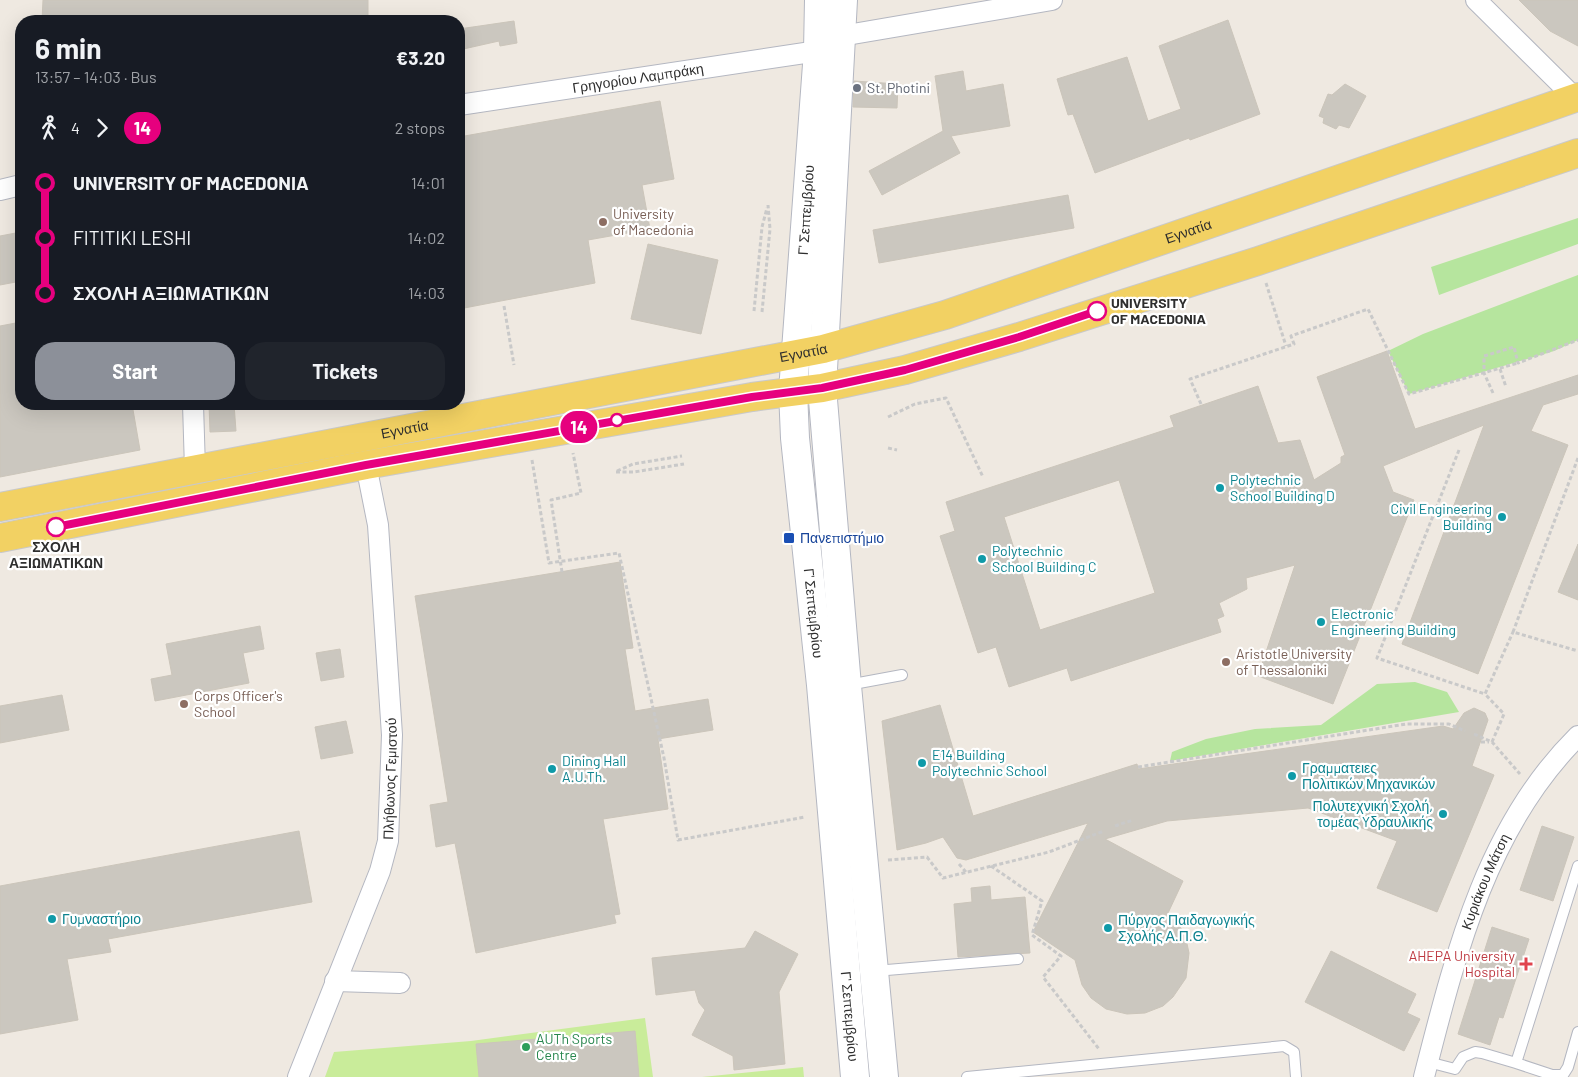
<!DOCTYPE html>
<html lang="en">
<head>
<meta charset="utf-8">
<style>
  :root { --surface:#171b24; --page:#20242c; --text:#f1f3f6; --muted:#9ea1a6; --accent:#8c9099 }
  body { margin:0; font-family:Barlow,sans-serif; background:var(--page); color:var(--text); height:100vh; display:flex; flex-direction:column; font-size:19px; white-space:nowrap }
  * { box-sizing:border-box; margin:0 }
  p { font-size:16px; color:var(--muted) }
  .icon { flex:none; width:28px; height:28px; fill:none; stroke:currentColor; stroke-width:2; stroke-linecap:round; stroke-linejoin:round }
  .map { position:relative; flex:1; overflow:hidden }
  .drawer { position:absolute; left:15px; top:15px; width:450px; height:395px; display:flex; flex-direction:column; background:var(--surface); border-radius:20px; box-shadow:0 5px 20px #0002 }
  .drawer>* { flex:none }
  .badge { padding:0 10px; border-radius:16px; font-size:18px; line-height:32px }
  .map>.badge { position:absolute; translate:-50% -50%; box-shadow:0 0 0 2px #fff }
  .legs { display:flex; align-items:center; gap:8px; height:55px; padding:0 20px; font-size:16px }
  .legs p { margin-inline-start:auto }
  .overview { display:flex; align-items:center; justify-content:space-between; height:85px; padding:0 20px }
  h1 { font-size:28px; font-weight:700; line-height:38px }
  .button { display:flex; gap:10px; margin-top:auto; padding:10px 20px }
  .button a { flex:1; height:58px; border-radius:20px; background:var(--accent); color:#fff; font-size:20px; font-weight:700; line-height:58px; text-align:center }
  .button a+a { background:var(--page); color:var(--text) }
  ul { padding:0 20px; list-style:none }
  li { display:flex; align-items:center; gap:18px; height:55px; font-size:19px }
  li i { display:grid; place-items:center; width:8px; height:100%; margin:0 6px; background:currentColor }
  li i::after { content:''; width:12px; height:12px; margin:-6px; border:4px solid; border-radius:50%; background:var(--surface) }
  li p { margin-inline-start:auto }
  li:first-child i { background:linear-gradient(#0000 50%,currentColor 0) }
  li:last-child i { background:linear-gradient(currentColor 50%,#0000 0) }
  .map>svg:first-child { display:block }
</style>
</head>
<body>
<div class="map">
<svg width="1578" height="1077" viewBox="0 0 1578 1077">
  <rect width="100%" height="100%" fill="#efe9e1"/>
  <path fill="#b6e59e" d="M1578,218v26l-139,51 -8,-28z
    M1578,275v65l-24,11 -145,43 -21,-43 35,-17z
    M1415,682l32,10 12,20 -289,49 2,-9 34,-13 49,-10 66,-4 56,-41z"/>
  <path fill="#c9ec9a" d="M645,1018l8,59h-328l9,-25 137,-11z
    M803,1067l1,10h-102z"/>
  <path fill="#cbc7bf" stroke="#cbc5ba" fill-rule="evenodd" d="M43,0h325v21h-326z
    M1519,0h59v46l-28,-15z
    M1228,20l32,94 -70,26 -1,-2 -94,35 -22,-59 -5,1 -11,-36 70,-22 21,64 33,-12 -22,-63z
    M514,21l3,22 -17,3 -1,-5 -40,9v-21z
    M963,71l3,20 37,-7 7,42 -59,10 9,17 -78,42 -13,-24 74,-40 -8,-55z
    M854,81l44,3 -1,24 -44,-1z
    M1345,84l21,12 -17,32 -10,-3 -3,4 -13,-6 1,-5 -5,-2 9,-22 4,1z
    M660,101l14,78 -32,6 8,44 -62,11 7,43 -136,26v-172z
    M1068,195l6,33 -195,35 -6,-33z
    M21,232v49l-21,4v-49z
    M648,244l70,16 -17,74 -70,-15z
    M21,322v82h111l8,46 -140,27v-151z
    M1387,351l28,78 163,-54v19l-35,11 -12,26 37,14 -90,229 -76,-30 82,-219 -101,41 10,26 21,8 -81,204 -75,-28 37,-111 -49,13 1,11 -28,14 5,13 -7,3 4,13 -150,49 -4,-13 -58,19 -13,-40 -18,6 -38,-117 15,-5 -9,-29 228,-75 -4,-11 88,-30 20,57 22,-3 14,40 27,-17v-6l4,-2 -28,-78zM1119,480l36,113 -115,37 -36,-113z
    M209,404h25l2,27 -26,1z
    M1578,544v56l-20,-8z
    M620,562l13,86 -8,1 10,62 73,-12 5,31 -55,9 10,70 -65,10 17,95 -6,1 2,8 -140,30 -21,-110 -19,4 -6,-42 18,-3 -33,-206z
    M260,626l4,23 -21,4 6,30 -94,18 -4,-22 21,-4 -6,-31z
    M340,649l4,28 -23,4 -5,-28z
    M62,695l7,35 -69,13v-37z
    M940,705l33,111 164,-52 1,5 305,-43 10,3 11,-16 10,-5 11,5 3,7 -16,46 22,9 -57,137 -60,-24 20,-47 -89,-33 -141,13 -62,18 78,42 -15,32 11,11 7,15 3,14 -3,25 -13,19 -10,9 -18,7 -18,1 -21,-5 -15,-11 -9,-13 -7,-25 -42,-28 55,-109 -122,37 -9,-2 -14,-21 -17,6 -29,7 -15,-129z
    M346,721l7,32 -32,6 -6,-32z
    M1542,826l32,11 -21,64 -33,-11z
    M299,831l13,71 -204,37 3,13 -44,7 11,61 -78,14v-148z
    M990,886l1,14 34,-3 5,56 -72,4 -4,-53 18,-2 -1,-14z
    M1492,927l37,12 -26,79 -4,-1 -9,28 -32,-11z
    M755,931l43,23 -19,38 6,72 -51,6 -1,-14 -41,-21 13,-25 -6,-7 -4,-13 -39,5 -4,-37 93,-10z
    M1331,951l85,43 -9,19 13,6 -16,32 -99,-49z
    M635,1031l4,46h-160l-3,-33z"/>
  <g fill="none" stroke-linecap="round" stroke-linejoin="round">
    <defs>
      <path id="lane" d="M848,685l54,-10
        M1578,866l-62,197 36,12h11l5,-8 10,-35
        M875,971l143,-12
        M1428,1062l27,7 8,-12 12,-5 7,1 34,10
        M967,1077l317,-31 10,6 2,25"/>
      <g id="street">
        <path d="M1476,0l99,98"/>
        <path d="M841,36l211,-36"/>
        <path id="s1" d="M459,105l359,-54"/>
        <path d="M0,190l21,-5"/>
        <path d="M193,404l2,65"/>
        <path d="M335,981l65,2"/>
        <path id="s2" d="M298,1077l82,-206 8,-30 4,-106 -14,-210 -12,-60"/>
        <path id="s3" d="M1424,1077c31,-121 62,-250 154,-341"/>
      </g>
      <g id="secondary">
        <path id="s4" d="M819,0l-1,51 -25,340 2,47 26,247 34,392"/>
        <path d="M843,0l-21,388 25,298 37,391"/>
      </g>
      <g id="primary">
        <path id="s5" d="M0,507l823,-158 122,-34 633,-218"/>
        <path d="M0,538l366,-73 386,-68 70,-9 83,-18 114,-33 239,-76 320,-108"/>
      </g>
    </defs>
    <use href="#lane" stroke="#b4b7c1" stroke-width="12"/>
    <use href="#street" stroke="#b4b7c1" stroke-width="22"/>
    <use href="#secondary" stroke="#b4b7c1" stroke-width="30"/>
    <use href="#primary" stroke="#c9c9c9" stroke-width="30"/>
    <path stroke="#c9c9c9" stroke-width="3" stroke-dasharray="4 2.5" stroke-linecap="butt" d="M1266,283l20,63
      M504,306l10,59
      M754,311l8,-84 5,-19
      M762,312l8,-83 -2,-24
      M1500,369l6,18
      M1493,393l-9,-20v-17l30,-9 4,16 60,-23
      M1201,404l-11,-25 104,-35 -3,-8 77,-27 41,85 109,-31
      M888,417l27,-13 31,-6 37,79
      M888,448l9,2
      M1459,450l-82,208 108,36
      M1578,458l-65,174 65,19
      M532,460l17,103 70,-10 45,205 14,82 127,-23
      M617,471l16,-7 49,-8
      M616,472h18l50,-8
      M562,572l-11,-72 30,-7 -8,-40
      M1474,734l18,8 28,32
      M1481,742h8
      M1492,742l12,-28 -19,-20 28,-62
      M1138,767l268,-43h43l16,7
      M1115,826l18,-6
      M888,860l39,-3 16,21 106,-26 55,-21
      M959,864l7,8
      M991,866l51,35 -10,34 29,21 -18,21 56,72"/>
    <use href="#lane" stroke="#fff" stroke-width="10"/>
    <use href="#street" stroke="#fff" stroke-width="20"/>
    <use href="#secondary" stroke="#fff" stroke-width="28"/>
    <use href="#primary" stroke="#f2d163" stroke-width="28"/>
  </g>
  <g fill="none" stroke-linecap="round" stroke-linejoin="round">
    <defs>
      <path id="line-1" d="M56,527l310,-62 386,-68 70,-9 83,-18 114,-33 78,-26"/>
    </defs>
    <use href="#line-1" stroke="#fff" stroke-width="11"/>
    <use href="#line-1" stroke="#e6007e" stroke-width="8"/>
  </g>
  <circle fill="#6b7280" stroke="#fff" stroke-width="2" cx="857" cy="88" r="5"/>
  <g fill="#8d6e63" stroke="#fff" stroke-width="2">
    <circle cx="603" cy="222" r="5"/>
    <circle cx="1226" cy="662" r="5"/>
    <circle cx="184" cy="704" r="5"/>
  </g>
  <g fill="#fff" stroke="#e6007e" stroke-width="2.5">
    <circle cx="1097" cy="311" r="9"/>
    <circle cx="617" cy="420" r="6"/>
    <circle cx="56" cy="527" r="9"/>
  </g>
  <g fill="#0f9aa8" stroke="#fff" stroke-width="2">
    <circle cx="1220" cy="488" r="5"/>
    <circle cx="1502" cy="517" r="5"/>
    <circle cx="982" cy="559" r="5"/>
    <circle cx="1321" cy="622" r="5"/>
    <circle cx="922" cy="763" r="5"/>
    <circle cx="552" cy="769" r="5"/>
    <circle cx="1292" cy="776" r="5"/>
    <circle cx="1443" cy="814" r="5"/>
    <circle cx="52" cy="919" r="5"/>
    <circle cx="1108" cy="928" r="5"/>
  </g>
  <rect fill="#1a4fb4" stroke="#fff" stroke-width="2" x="783" y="532" width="12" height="12" rx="2.5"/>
  <path fill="#e0444e" stroke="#fff" stroke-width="2" d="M1523.5 956.5h5v5h5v5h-5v5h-5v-5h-5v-5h5z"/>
  <circle fill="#2e9e5b" stroke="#fff" stroke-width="2" cx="526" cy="1047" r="5"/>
  <g text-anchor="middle" stroke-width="4.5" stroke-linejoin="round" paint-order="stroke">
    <g font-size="14" fill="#2e2e2e" stroke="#fff">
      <text dy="5" stroke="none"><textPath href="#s1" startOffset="181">Γρηγορίου Λαμπράκη</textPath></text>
      <text transform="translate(806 210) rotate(-86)" y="5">Γ' Σεπτεμβρίου</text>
      <text dy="5" stroke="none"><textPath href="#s5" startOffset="1222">Εγνατία</textPath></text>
      <text dy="5" stroke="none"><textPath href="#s5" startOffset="818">Εγνατία</textPath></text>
      <text dy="5" stroke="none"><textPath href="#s5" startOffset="412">Εγνατία</textPath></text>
      <text dy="5" stroke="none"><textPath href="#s4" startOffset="615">Γ' Σεπτεμβρίου</textPath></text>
      <text dy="5" stroke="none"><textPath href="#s2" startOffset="315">Πλήθωνος Γεμιστού</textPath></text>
      <text dy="5" stroke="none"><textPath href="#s3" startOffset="205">Κυριάκου Μάτση</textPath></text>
      <text dy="5" stroke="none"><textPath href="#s4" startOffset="1020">Γ' Σεπτεμβρίου</textPath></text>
    </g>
    <g font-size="14" fill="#5b616d" stroke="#fff" text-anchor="start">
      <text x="867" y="93">St. Photini</text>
    </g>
    <g font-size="14" fill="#785e54" stroke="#fff" text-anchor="start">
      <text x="613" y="219">University<tspan x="613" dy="16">of Macedonia</tspan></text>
      <text x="1236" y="659">Aristotle University<tspan x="1236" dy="16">of Thessaloniki</tspan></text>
      <text x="194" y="701">Corps Officer's<tspan x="194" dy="16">School</tspan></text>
    </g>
    <g font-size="14" font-weight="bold" fill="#2e2e2e" stroke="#fff" text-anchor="start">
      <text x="1111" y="308">UNIVERSITY<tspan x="1111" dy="16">OF MACEDONIA</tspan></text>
      <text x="56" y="552" text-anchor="middle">ΣΧΟΛΗ<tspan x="56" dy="16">ΑΞΙΩΜΑΤΙΚΩΝ</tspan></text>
    </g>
    <g font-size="14" fill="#0d838f" stroke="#fff" text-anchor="start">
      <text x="1230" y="485">Polytechnic<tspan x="1230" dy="16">School Building D</tspan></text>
      <text x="1492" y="514" text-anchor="end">Civil Engineering<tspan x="1492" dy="16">Building</tspan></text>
      <text x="992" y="556">Polytechnic<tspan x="992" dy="16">School Building C</tspan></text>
      <text x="1331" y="619">Electronic<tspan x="1331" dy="16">Engineering Building</tspan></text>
      <text x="932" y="760">E14 Building<tspan x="932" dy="16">Polytechnic School</tspan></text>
      <text x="562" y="766">Dining Hall<tspan x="562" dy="16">A.U.Th.</tspan></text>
      <text x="1302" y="773">Γραμματειες<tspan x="1302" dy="16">Πολιτικών Μηχανικών</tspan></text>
      <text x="1433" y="811" text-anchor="end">Πολυτεχνική Σχολή,<tspan x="1433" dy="16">τομέας Yδραυλικής</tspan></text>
      <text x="62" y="924">Γυμναστήριο</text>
      <text x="1118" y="925">Πύργος Παιδαγωγικής<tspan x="1118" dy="16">Σχολής Α.Π.Θ.</tspan></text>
    </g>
    <g font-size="14" fill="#164399" stroke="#fff" text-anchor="start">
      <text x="800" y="543">Πανεπιστήμιο</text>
    </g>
    <g font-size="14" fill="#be3a42" stroke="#fff" text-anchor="end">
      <text x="1515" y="961">AHEPA University<tspan x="1515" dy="16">Hospital</tspan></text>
    </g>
    <g font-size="14" fill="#27864d" stroke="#fff" text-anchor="start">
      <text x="536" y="1044">AUTh Sports<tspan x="536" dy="16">Centre</tspan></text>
    </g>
  </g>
</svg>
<b class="badge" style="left:579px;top:427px;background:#e6007e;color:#fff">14</b>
<section class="drawer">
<div class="overview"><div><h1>6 min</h1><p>13:57 – 14:03 · Bus</p></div><b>€3.20</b></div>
<div class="legs"><svg class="icon" aria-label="walk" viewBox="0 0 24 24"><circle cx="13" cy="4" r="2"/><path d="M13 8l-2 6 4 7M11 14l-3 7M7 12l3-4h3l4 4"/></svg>4<svg class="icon" aria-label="forward" viewBox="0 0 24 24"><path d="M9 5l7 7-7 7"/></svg><b class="badge" style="background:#e6007e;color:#fff">14</b><p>2 stops</p></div>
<ul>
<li><i style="color:#e6007e"></i><b>UNIVERSITY OF MACEDONIA</b><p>14:01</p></li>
<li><i style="color:#e6007e"></i><span>FITITIKI LESHI</span><p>14:02</p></li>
<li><i style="color:#e6007e"></i><b>ΣΧΟΛΗ ΑΞΙΩΜΑΤΙΚΩΝ</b><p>14:03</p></li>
</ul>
<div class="button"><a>Start</a><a>Tickets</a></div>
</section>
</div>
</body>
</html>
